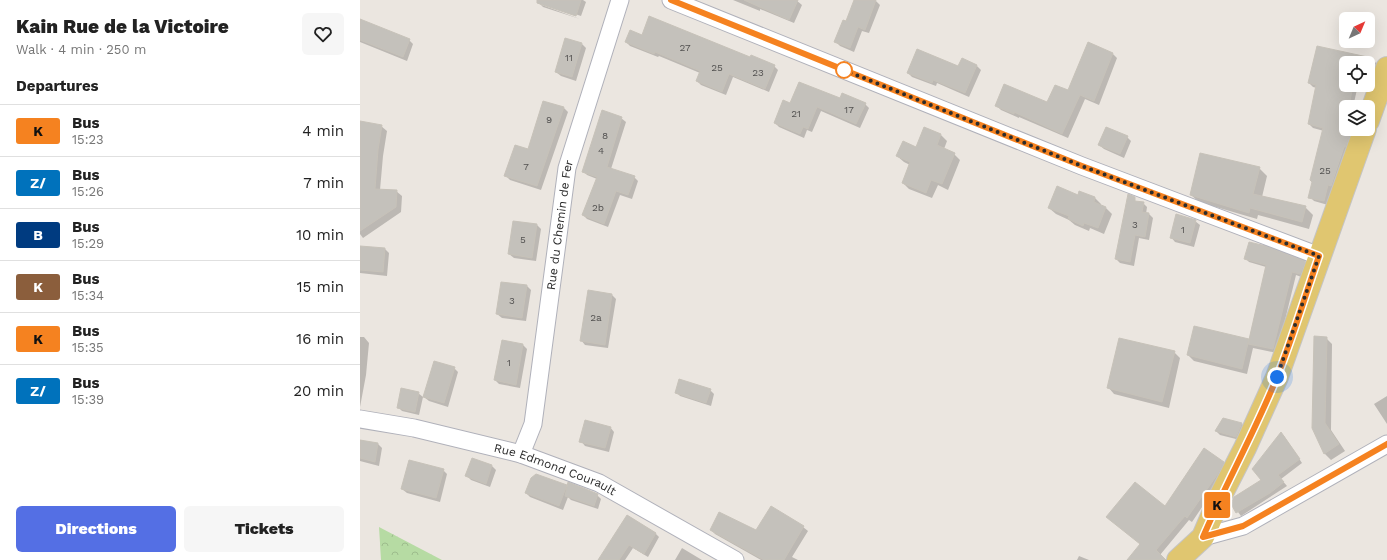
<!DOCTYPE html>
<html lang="en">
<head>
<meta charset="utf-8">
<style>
  :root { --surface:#fff; --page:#f6f6f6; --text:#222; --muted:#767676; --line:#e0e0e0; --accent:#546fe4 }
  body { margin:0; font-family:"Work Sans",sans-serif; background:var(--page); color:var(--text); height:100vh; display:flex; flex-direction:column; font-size:15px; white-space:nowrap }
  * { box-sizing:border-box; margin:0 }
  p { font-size:13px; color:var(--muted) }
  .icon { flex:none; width:22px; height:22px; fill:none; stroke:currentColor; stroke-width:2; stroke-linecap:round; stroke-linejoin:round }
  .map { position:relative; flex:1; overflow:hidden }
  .panel { display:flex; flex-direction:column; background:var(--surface); width:360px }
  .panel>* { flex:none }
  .badge { padding:0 8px; border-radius:3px; font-size:14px; line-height:26px }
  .needle { width:26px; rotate:44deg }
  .tools { position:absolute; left:979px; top:12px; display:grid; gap:8px }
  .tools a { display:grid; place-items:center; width:36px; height:36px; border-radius:6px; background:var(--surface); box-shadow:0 4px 16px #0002; font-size:20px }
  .you { position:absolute; width:20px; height:20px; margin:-10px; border:3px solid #fff; border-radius:50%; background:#1a73e8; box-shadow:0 0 0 6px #1a73e833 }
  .map>.badge { position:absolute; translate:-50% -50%; box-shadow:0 0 0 2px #fff }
  h2 { padding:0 16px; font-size:15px; line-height:36px }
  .round { display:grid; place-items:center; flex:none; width:42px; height:42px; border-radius:6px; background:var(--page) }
  .overview { display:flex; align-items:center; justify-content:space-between; height:68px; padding:0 16px }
  h1 { font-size:19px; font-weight:800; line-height:30px }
  .action { display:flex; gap:8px; margin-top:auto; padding:8px 16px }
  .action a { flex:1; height:46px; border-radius:6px; background:var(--accent); color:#fff; font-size:16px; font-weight:800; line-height:46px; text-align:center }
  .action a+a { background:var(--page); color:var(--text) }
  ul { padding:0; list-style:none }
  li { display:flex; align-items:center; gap:12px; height:52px; padding:0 16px; border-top:1px solid var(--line) }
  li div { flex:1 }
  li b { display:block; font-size:15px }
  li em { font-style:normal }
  li .badge { min-width:44px; font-weight:700; text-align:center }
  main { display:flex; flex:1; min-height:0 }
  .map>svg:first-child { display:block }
</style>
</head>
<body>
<main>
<section class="panel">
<div class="overview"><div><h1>Kain Rue de la Victoire</h1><p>Walk · 4 min · 250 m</p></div><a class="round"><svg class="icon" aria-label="heart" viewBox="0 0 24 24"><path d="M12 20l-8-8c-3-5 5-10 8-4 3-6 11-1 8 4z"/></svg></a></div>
<h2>Departures</h2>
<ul>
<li><span class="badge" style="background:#f58220;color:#111">K</span><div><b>Bus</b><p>15:23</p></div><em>4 min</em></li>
<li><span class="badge" style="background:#0072bc;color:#fff">Z/</span><div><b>Bus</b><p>15:26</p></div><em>7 min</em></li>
<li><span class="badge" style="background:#003b80;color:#fff">B</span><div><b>Bus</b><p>15:29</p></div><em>10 min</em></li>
<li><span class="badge" style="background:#8b5e3c;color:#fff">K</span><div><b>Bus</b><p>15:34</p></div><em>15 min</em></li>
<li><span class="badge" style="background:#f58220;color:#111">K</span><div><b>Bus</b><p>15:35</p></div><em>16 min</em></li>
<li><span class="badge" style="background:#0072bc;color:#fff">Z/</span><div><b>Bus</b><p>15:39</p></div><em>20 min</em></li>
</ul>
<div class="action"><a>Directions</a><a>Tickets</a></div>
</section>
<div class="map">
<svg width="1027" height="560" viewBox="0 0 1027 560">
  <defs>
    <pattern id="forest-crowns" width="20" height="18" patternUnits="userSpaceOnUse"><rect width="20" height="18" fill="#b6dba3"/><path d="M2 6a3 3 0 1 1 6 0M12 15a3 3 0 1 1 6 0" fill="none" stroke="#9dbc8c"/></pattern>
  </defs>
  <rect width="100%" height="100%" fill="#ebe6e0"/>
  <path fill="url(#forest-crowns)" d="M19,527l63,33h-61z"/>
  <path fill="#0003" d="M179,0h44l3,2 -5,14 -39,-13v2l38,14 -37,-12 -4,-4z
    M373,0h63l6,5 -8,18 -34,-14v2z
    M495,0h20l5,5 -11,28 -7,-2 -8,21 -14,-6 -4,-4 10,-20z
    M0,21l49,19 4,4 -6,17 -47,-19z
    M282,36l109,23 23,7 4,4 -9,22 -36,-15 -7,18 -25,-10 -4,-4 3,-8 -41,-17 -1,1 -28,-11 -4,-4z
    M222,44l4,4 -10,33 -15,-5 -5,-4z
    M957,48l55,11 4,4 -3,14 -5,-1v-13h-22v22h12l-5,22h-7v22h9l-20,61 -3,-1 -4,16 -14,-4 -4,-4 14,-66 -11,-3 -4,-4 8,-36 -4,-1 -4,-4z
    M752,53l5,5 -18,47 -14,-6 -17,39 -49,-21v1l-18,-8 -5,-5 52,-2 21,-11z
    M616,65l5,5 -12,27 -32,-14 -1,3 -24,-9 -4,-4z
    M480,99l25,5 4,4 -9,20 -39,-17 -9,21 -5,-2 -3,8 -25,-11 -4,-4 16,-18z
    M184,102l20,6 4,4 -27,78 -31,-10 -5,-5 24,-24z
    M261,118l5,4 -15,47 23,8 4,4 -6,18 -12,-4 -12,32 -21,-8 -4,-4 14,-36 -10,-4 -4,-4z
    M0,122l21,4 6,5 -4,25 -3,34 16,1 6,5 -1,16 -38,26 -3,-4z
    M581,135l6,6 -3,8 10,5 6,6 -12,30 -10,-5 -6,13 -23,-9 -6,-6 7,-18 -6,-3 -7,-6 20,-8z
    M767,137l4,4 -7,17 -20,-9 -5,-4z
    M899,168l8,8 -5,21 43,10 8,8 -4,14 -51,-14 -1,4 -58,-17 -8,-7z
    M720,192l15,6 6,6v2l5,2 6,6 -8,20 -14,-6 -1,3 -14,-6 -6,-5 -13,-6 -7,-6 29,-12z
    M783,203l4,4 -1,7h3l4,4 -4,22 -10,-2 -5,28 -14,-3 -4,-4z
    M835,221l5,4 -6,22 -19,-5 -4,-5z
    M177,225l4,4 -5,32 -22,-3 -5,-4z
    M0,247l25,2 4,4 -2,23 -27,-3z
    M885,258l59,4 4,4 -4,12 -8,-3 -19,78 -24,-5 -6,26 -53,-13 -6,-6 60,-15 1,1 17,-74 -17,-5z
    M167,286l4,4 -5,31 -24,-3 -5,-4z
    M252,295l4,4 -8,49 -23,-3 -4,-5z
    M0,337h4l5,6 -3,32 -6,32z
    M966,338l6,6 -1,86 14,21 -14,9 -6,-6 -12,-26z
    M142,341l21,4 4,4 -7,39 -21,-4 -4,-4z
    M814,352l6,6 -11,50 -55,-14 -6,-7z
    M94,368l4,4 -10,35 -19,-6 -5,-4z
    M350,390l4,4 -3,12 -31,-10 -4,-4z
    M58,393l5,4 -4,18 -17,-4 -4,-4z
    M1027,396v28l-13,-20z
    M864,419l18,5 4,4 -6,12 -20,-5 -4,-4z
    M250,427l4,5 -5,20 -24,-6 -4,-5z
    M924,436l18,27 -21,16 6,7 -46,30 -9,-12 30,-23z
    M0,440l18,4 4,4 -3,18 -19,-5z
    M113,459l19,7 4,4 -6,17 -19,-7 -4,-4z
    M863,462l5,5 -7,12 -29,43 -3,-2 -29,35 4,5h-36l13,-16 24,-36z
    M83,470l4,4 -7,28 -33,-9 -5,-4z
    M176,475l32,12 29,8 4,4 -3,10 -27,-9 -3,-3 -5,13 -33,-13 -4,-4z
    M268,516l27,17 4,4 -11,20 -15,-9 -8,12h-26z
    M443,527l5,4 -16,26 6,3h-37l-46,-26 -4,-4 46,1z
    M322,548l20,12h-27z
    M719,556l10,4h-12z"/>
  <path fill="#c4c1bb" stroke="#c7c2b9" d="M177,0h44l-5,16 -39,-13z
    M384,0h54l-9,20z
    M494,0h22l-11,30 -7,-3 -8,21 -16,-6 9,-22 3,1z
    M289,16l101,41 1,-2 24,10 -10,24 -36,-15 -7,18 -26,-11 4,-10 -45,-19 -1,2 -29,-12 5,-12 12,5z
    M0,19l50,20 -7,18 -43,-17z
    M205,38l17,5 -10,34 -17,-5z
    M728,42l25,11 -19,48 -14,-6 -18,39 -48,-22v2l-19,-8 9,-22 43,18 8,-17 13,5z
    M957,46l55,12 -3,16 -1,-11h-22v22h7l-3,16 -4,-1v29h4l-2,12 -3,6h-1l-13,39 -3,-1 -4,16 -16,-3 4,-16 -2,-2 13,-52 -15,-4 8,-39 -8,-2z
    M557,49l41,17 4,-8 15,7 -12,28 -32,-13 -1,3 -25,-10z
    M439,82l41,16 2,-5 24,10 -10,21 -39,-17 -9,22 -5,-2 -3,7 -26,-11 9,-23 7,3z
    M183,101l21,6 -27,79 -33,-10 11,-31 13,4z
    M242,110l20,7 -15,50 28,9 -7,19 -12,-4 -12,33 -22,-9 15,-38 -15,-5z
    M0,121l22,4 -4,25 -3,39 22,1 -1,17 -36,24z
    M564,127l17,7 -4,11 18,8 -13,31 -11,-4 -5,13 -24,-10 8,-21 -14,-6 7,-15 13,6z
    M746,127l22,9 -8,18 -22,-9z
    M840,153l60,14 -7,27 53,12 -4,16 -52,-14 -1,5 -59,-18z
    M697,186l21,9 1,-4 16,6 -1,5 12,5 -8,21 -14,-5 -1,3 -15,-7 1,-3 -21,-8z
    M768,194l7,3v4l9,1 -2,10 7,1 -4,24 -10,-2 -5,27 -15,-3z
    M816,214l20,6 -6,23 -20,-5z
    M153,221l24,3 -5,34 -24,-4z
    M889,242l17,4 39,15 -5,13 -8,-2 -19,77 -25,-5 18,-79 -22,-6z
    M0,246l25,2 -2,24 -23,-2z
    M141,282l26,3 -5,33 -26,-4z
    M228,290l24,4 -7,51 -25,-4z
    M834,326l55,13 -7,30 -55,-14z
    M954,336l13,1 -2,86 14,21 -15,10 -12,-26z
    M759,338l56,13 -13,51 -55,-14z
    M142,340l21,4 -7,41 -22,-5z
    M74,361l21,6 -11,36 -21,-6z
    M319,379l32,10 -5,14 -31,-10z
    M41,388l18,4 -4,20 -18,-4z
    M863,418l19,5 -6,14 -21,-6z
    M225,420l26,7 -6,21 -26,-6z
    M921,432l19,27 -22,16 6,7 -14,11 -34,20 -5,-9 3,-7 27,-17 -9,-11z
    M0,440l18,3 -3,19 -15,-4z
    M844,448l20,14 -7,13 -30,43 -2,-2 -29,34 10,10h-39l13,-16 -34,-27 29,-35 30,24z
    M112,458l20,7 -6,19 -21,-8z
    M49,460l35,9 -8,29 -35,-9z
    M176,474l31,11 -8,21 -34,-13 6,-15z
    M208,482l30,12 -4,12 -29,-10z
    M411,506l33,20 -20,34h-20l-54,-30 9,-18 37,18z
    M267,515l29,18 -12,21 -15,-9 -10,15h-21z"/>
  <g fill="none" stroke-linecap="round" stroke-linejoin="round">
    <defs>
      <g id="street">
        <path d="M311,0l411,166 237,90"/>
        <path id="s1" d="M0,419l54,9 107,26 78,29 136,77"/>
        <path id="s2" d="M161,454l12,-30 34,-256 53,-168"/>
        <path d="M843,537l40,-11 144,-82"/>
      </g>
      <path id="primary" d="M1008,121l19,-53
        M818,560l25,-23 17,-40 25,-49 32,-71 88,-248"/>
    </defs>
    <use href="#street" stroke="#b0b1ba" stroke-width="19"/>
    <use href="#primary" stroke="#c4c4c4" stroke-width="24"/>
    <use href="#street" stroke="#fff" stroke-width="17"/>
    <use href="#primary" stroke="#e0c670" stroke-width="22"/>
  </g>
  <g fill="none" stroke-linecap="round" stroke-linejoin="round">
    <defs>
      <path id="line" d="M311,0l411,166 237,90c-14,40 -26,81 -42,121 -22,55 -51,106 -74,160l40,-11 144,-82"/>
    </defs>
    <use href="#line" stroke="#fff" stroke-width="9"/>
    <use href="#line" stroke="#f58220" stroke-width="6"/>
    <path stroke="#2c2c2c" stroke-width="4" stroke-dasharray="0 7.2" d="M484,70l238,96 237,90 -42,121"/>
  </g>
  <circle fill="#fff" stroke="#f58220" stroke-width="2" cx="484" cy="70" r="8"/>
  <g text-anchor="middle" stroke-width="3" stroke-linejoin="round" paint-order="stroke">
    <g font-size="10" fill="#525150">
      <text x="325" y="51">27</text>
      <text x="209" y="61">11</text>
      <text x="357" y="71">25</text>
      <text x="398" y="76">23</text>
      <text x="489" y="113">17</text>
      <text x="436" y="117">21</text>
      <text x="189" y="123">9</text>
      <text x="245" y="139">8</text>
      <text x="241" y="154">4</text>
      <text x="166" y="170">7</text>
      <text x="965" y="174">25</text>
      <text x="238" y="211">2b</text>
      <text x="775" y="228">3</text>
      <text x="823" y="233">1</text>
      <text x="163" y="243">5</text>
      <text x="152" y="304">3</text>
      <text x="236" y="321">2a</text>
      <text x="149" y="366">1</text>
    </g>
    <g font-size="12" fill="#2c2c2c" stroke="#fff">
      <text dy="4" stroke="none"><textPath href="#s2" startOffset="233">Rue du Chemin de Fer</textPath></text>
      <text dy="4" stroke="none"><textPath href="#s1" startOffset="202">Rue Edmond Courault</textPath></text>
    </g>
  </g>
</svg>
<div class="tools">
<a><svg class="needle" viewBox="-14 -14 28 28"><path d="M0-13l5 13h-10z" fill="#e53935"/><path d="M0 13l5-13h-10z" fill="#767676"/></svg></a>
<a><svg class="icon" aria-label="locate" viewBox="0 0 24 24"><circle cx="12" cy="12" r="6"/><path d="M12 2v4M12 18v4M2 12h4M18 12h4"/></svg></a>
<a><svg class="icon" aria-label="layers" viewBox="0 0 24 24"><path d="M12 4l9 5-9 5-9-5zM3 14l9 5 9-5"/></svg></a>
</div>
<div class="you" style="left:917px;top:377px"></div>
<b class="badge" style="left:857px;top:505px;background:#f58220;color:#111">K</b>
</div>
</main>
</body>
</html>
